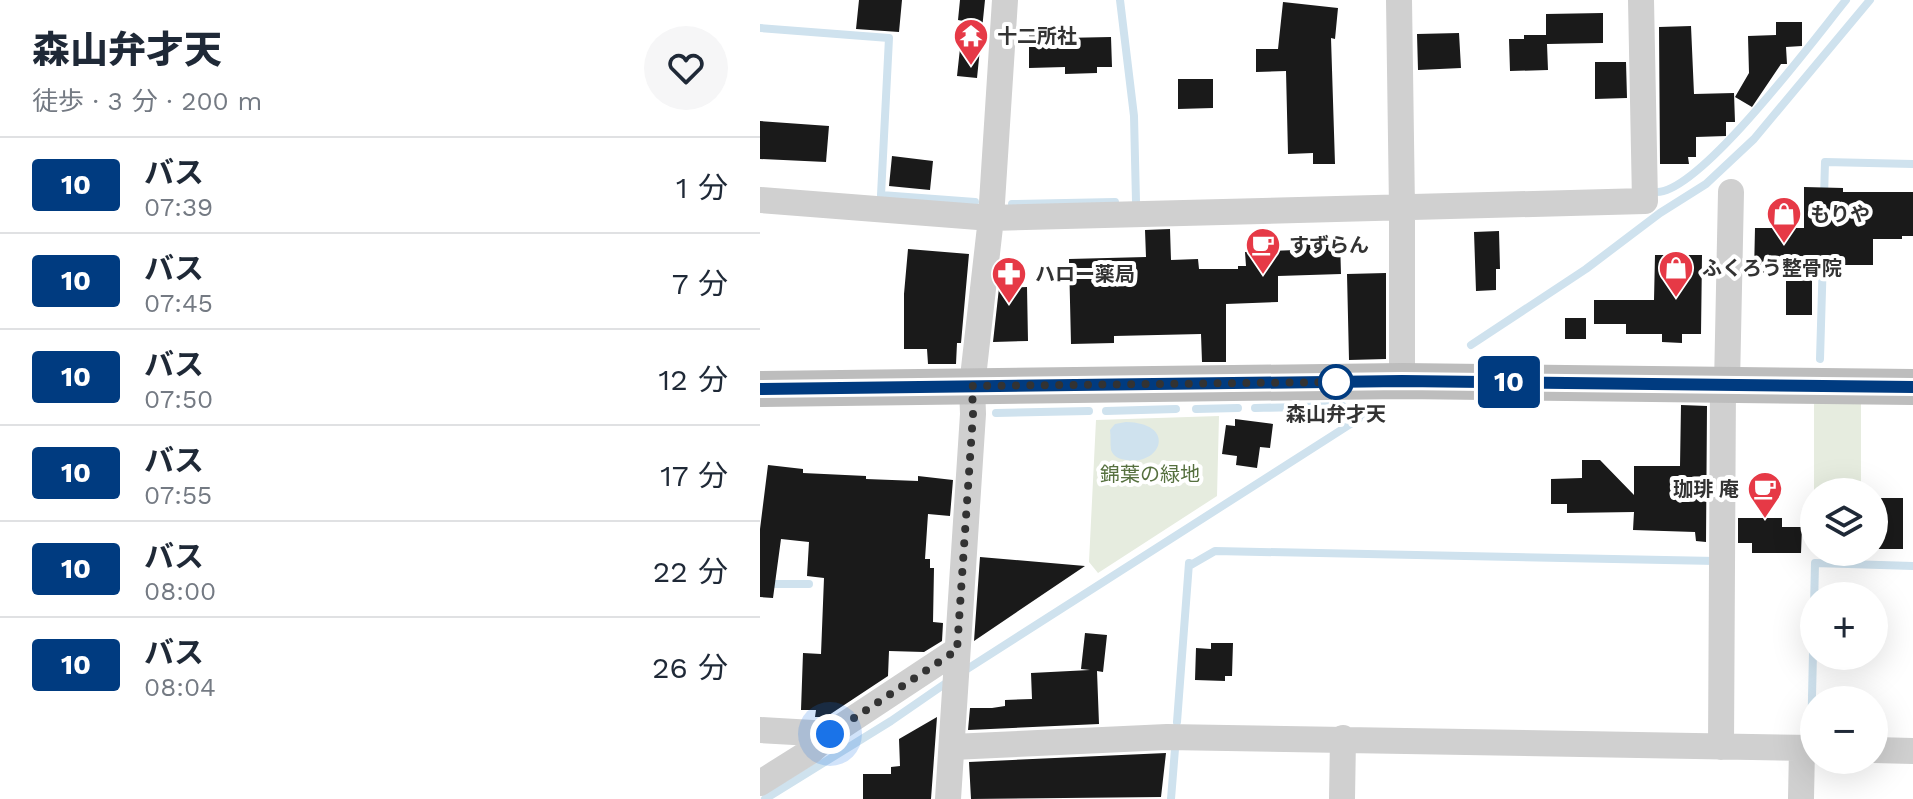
<!DOCTYPE html>
<html lang="ja">
<head>
<meta charset="utf-8">
<style>
  :root { --surface:#fff; --page:#f6f6f7; --text:#1f2937; --muted:#747a83; --line:#e0e1e3 }
  body { margin:0; font-family:"Work Sans","Noto Sans JP",sans-serif; background:var(--page); color:var(--text); height:100vh; display:flex; flex-direction:column; font-size:30px; white-space:nowrap }
  * { box-sizing:border-box; margin:0 }
  p { font-size:26px; color:var(--muted) }
  .icon { flex:none; width:44px; height:44px; fill:none; stroke:currentColor; stroke-width:2; stroke-linecap:round; stroke-linejoin:round }
  .map { position:relative; flex:1; overflow:hidden }
  .drawer { display:flex; flex-direction:column; background:var(--surface); width:760px }
  .drawer>* { flex:none }
  .badge { padding:0 16px; border-radius:6px; font-size:28px; line-height:52px }
  .tools { position:absolute; left:1040px; top:478px; display:grid; gap:16px }
  .tools a { display:grid; place-items:center; width:88px; height:88px; border-radius:50%; background:var(--surface); box-shadow:0 8px 32px #0002; font-size:40px }
  .you { position:absolute; width:40px; height:40px; margin:-20px; border:6px solid #fff; border-radius:50%; background:#1a73e8; box-shadow:0 0 0 12px #1a73e833 }
  .map>.badge { position:absolute; translate:-50% -50%; box-shadow:0 0 0 4px #fff }
  .round { display:grid; place-items:center; flex:none; width:84px; height:84px; border-radius:42px; background:var(--page) }
  .overview { display:flex; align-items:center; justify-content:space-between; height:136px; padding:0 32px }
  h1 { font-size:38px; font-weight:800; line-height:60px }
  ul { padding:0; list-style:none }
  li { display:flex; align-items:center; gap:24px; height:96px; padding:0 32px; border-top:2px solid var(--line) }
  li div { flex:1 }
  li b { display:block; font-size:30px }
  li em { font-style:normal }
  li .badge { min-width:88px; font-weight:700; text-align:center }
  main { display:flex; flex:1; min-height:0 }
  .map>svg:first-child { display:block }
</style>
</head>
<body>
<main>
<section class="drawer">
<div class="overview"><div><h1>森山弁才天</h1><p>徒歩 · 3 分 · 200 m</p></div><a class="round"><svg class="icon" aria-label="heart" viewBox="0 0 24 24"><path d="M12 20l-8-8c-3-5 5-10 8-4 3-6 11-1 8 4z"/></svg></a></div>
<ul>
<li><span class="badge" style="background:#003b80;color:#fff">10</span><div><b>バス</b><p>07:39</p></div><em>1 分</em></li>
<li><span class="badge" style="background:#003b80;color:#fff">10</span><div><b>バス</b><p>07:45</p></div><em>7 分</em></li>
<li><span class="badge" style="background:#003b80;color:#fff">10</span><div><b>バス</b><p>07:50</p></div><em>12 分</em></li>
<li><span class="badge" style="background:#003b80;color:#fff">10</span><div><b>バス</b><p>07:55</p></div><em>17 分</em></li>
<li><span class="badge" style="background:#003b80;color:#fff">10</span><div><b>バス</b><p>08:00</p></div><em>22 分</em></li>
<li><span class="badge" style="background:#003b80;color:#fff">10</span><div><b>バス</b><p>08:04</p></div><em>26 分</em></li>
</ul>
</section>
<div class="map">
<svg width="1153" height="799" viewBox="0 0 1153 799">
  <rect width="100%" height="100%" fill="#fff"/>
  <path fill="#e6ecdf" d="M1054,400h47v92h-47v4z
    M459,416l-2,80 -119,77 -9,-11 7,-142z"/>
  <path fill="#cfe2ee" d="M366,422c51,1 36,44 0,38 -7,-1 -12,-3 -15,-10 -1,-6 0,-14 -1,-20l5,-6z"/>
  <g fill="none" stroke-linecap="round" stroke-linejoin="round">
    <path stroke="#cfe2ee" stroke-width="8" d="M360,0l14,116 2,86
      M0,28l129,10 -8,157 94,7
      M897,192c44,0 158,-154 189,-192
      M1064,198l1,-36 88,2
      M252,204l103,-2
      M711,345l115,-76 74,-56 46,-29 48,-45 116,-139
      M1060,359l3,-103
      M495,408l88,-2 11,15
      M436,409l42,-1
      M346,411l70,-2
      M236,413l93,-2
      M429,566l26,-15 501,10
      M0,584h49
      M201,673l413,-264
      M417,722l12,-159
      M1051,742l4,-179 98,3
      M5,799l126,-78 58,-40
      M411,799l4,-50"/>
  </g>
  <path fill="#1a1a1a" d="M99,0h43l-3,32 -43,-3z
    M200,0h25l-8,78 -20,-2 6,-55 -5,-1z
    M523,2l55,6 -3,31 -4,-1 4,126h-22v-11l-25,1 -2,-83 -30,1v-23h22z
    M843,13v30l-56,1 1,26 -38,1 -1,-32h15v-4h22v-21z
    M1016,22h26v24l-16,1 1,17h-6l-29,43 -17,-10 14,-24 -1,-37 28,-1z
    M931,26l3,68 40,-1 1,29h-9v14l-30,1v20h-8l1,7h-29l-1,-137z
    M302,30v8l49,-1 1,30h-15v6l-32,1v-7l-36,1v-37z
    M699,33l2,35 -43,2 -1,-36z
    M835,62h31l1,36 -32,1z
    M418,79h35v29l-35,1z
    M0,121l69,5 -3,36 -66,-3z
    M132,156l41,5 -3,29 -41,-4z
    M1044,187l39,1v4h70v44h-11v3h-29v26h-61v50h-26v-42h-32l1,-45h49z
    M410,229l1,31 27,-1 1,10h39v-3h8l-1,-14 51,-2v-9l44,-1 1,34 -63,2v26l-52,2v58h-24l-1,-28 -87,2v7l-43,1 -2,-85 77,-2 -1,-27z
    M739,231l1,38h-4v21l-20,1 -2,-59z
    M148,249l61,5 -8,89h-4l-1,21h-28l-1,-15h-23v-55z
    M895,255h47l-1,79h-19v9l-20,-1v-8h-36v-10h-32v-24h60z
    M626,273v86l-37,1 -2,-86z
    M267,287l1,54 -35,1 6,-54z
    M805,318h21v21h-21z
    M921,405l26,1 -1,136 -10,-1 -1,-9 -62,-2 1,-18 -67,1v-9h-16v-25l31,-1v-18h18l34,35v-29h46z
    M475,419l38,5 -3,24 -10,-1 -3,21 -21,-3 1,-9 -15,-2 4,-29 9,1z
    M8,465l35,4v4l63,3v3l52,2v-5l35,4 -3,36 -22,-2 -3,45h5v9h4l-1,54 10,1 -1,18 -18,11 -35,-1 -1,25 -62,41h-11l1,-7h-15l2,-57 18,1 3,-76 -17,-2 2,-34 -28,-3 -8,59 -13,-1v-68z
    M1114,498h29v51h-29z
    M978,518h44v9h20l-1,26h-49v-10h-14z
    M220,557l105,9 -111,75z
    M325,633l22,2 -4,37 -6,-1 2,53 -131,6 2,-22h22l13,-2v-6l27,-1 -1,-26 59,-3 -9,-1z
    M451,643h22l-1,33h-7v5l-30,-1 1,-32 15,1z
    M177,717l-6,82h-68v-25h28v-7l9,-1 -1,-27z
    M406,753l-5,44 -190,2 -2,-37z"/>
  <g fill="none" stroke-linecap="round" stroke-linejoin="round">
    <path stroke="#d0d0d0" stroke-width="26" d="M639,0l3,208v173
      M0,200l231,18 654,-17 -4,-201
      M967,384l4,-192
      M0,730l70,4 127,-84
      M192,747l215,-10 647,11
      M961,747l2,-363
      M1114,750l39,1
      M0,783l51,-32 19,-17
      M188,799l25,-385 -1,-28 19,-168 14,-218
      M582,799l1,-61
      M1041,799l1,-51"/>
    <path stroke="#bdbdbd" stroke-width="36" d="M0,389l642,-8 511,6"/>
  </g>
  <g fill="none" stroke-linecap="round" stroke-linejoin="round">
    <defs>
      <path id="line" d="M0,389l642,-8 511,6"/>
    </defs>
    <use href="#line" stroke="#fff" stroke-width="18"/>
    <use href="#line" stroke="#003b80" stroke-width="12"/>
    <path stroke="#333" stroke-width="8" stroke-dasharray="0 14.4" d="M70,734l127,-84 16,-236 -1,-28 368,-4h-4"/>
  </g>
  <defs>
    <symbol id="temple-pin" viewBox="-11 -11 22 30"><path d="M0 17L-7.5 6A9.5 9.5 0 1 1 7.5 6Z" fill="#e63946" stroke="#fff"/><path d="M0-6L5-2H3V0L6.5 2.5H4V6H1.5V3h-3V6H-4V2.5H-6.5L-3 0V-2H-5Z" fill="#fff"/></symbol>
    <symbol id="shop-pin" viewBox="-11 -11 22 30"><path d="M0 17L-7.5 6A9.5 9.5 0 1 1 7.5 6Z" fill="#e63946" stroke="#fff"/><path d="M-5-2.5h2.3a2.7 3.5 0 0 1 5.4 0H5L5.5 6h-11ZM-1.5-2.5h3a1.5 2.3 0 0 0-3 0Z" fill="#fff"/></symbol>
    <symbol id="cafe-pin" viewBox="-11 -11 22 30"><path d="M0 17L-7.5 6A9.5 9.5 0 1 1 7.5 6Z" fill="#e63946" stroke="#fff"/><path d="M-5.5-4.5H6V0H3Q3 3.5 0 3.5H-2.5Q-5.5 3.5-5.5 0ZM3-3.2v2h1.7v-2ZM-6 4.5H4V6H-6Z" fill="#fff"/></symbol>
    <symbol id="pharmacy-pin" viewBox="-11 -11 22 30"><path d="M0 17L-7.5 6A9.5 9.5 0 1 1 7.5 6Z" fill="#e63946" stroke="#fff"/><path d="M-2-6h4v4h4v4h-4v4h-4v-4h-4v-4h4Z" fill="#fff"/></symbol>
  </defs>
  <g fill-rule="evenodd">
    <use href="#temple-pin" x="191" y="16" width="40" height="54"/>
    <use href="#shop-pin" x="1004" y="194" width="40" height="54"/>
    <use href="#cafe-pin" x="483" y="225" width="40" height="54"/>
    <use href="#shop-pin" x="896" y="248" width="40" height="54"/>
    <use href="#pharmacy-pin" x="229" y="254" width="40" height="54"/>
    <use href="#cafe-pin" x="985" y="469" width="40" height="54"/>
  </g>
  <circle fill="#fff" stroke="#003b80" stroke-width="4" cx="576" cy="382" r="16"/>
  <g text-anchor="middle" stroke-width="8" stroke-linejoin="round" paint-order="stroke">
    <g font-size="20" font-weight="bold" fill="#333" stroke="#fff" text-anchor="start">
      <text x="237" y="43">十二所社</text>
      <text x="1050" y="221">もりや</text>
      <text x="529" y="252">すずらん</text>
      <text x="942" y="275">ふくろう整骨院</text>
      <text x="275" y="281">ハロー薬局</text>
      <text x="979" y="496" text-anchor="end">珈琲 庵</text>
    </g>
    <g font-size="20" font-weight="bold" fill="#333" stroke="#fff">
      <text x="576" y="421">森山弁才天</text>
    </g>
    <g font-size="20" fill="#56703f" stroke="#fff">
      <text x="390" y="481">錦葉の緑地</text>
    </g>
  </g>
</svg>
<div class="tools">
<a><svg class="icon" aria-label="layers" viewBox="0 0 24 24"><path d="M12 4l9 5-9 5-9-5zM3 14l9 5 9-5"/></svg></a>
<a>+</a>
<a>−</a>
</div>
<div class="you" style="left:70px;top:734px"></div>
<b class="badge" style="left:749px;top:382px;background:#003b80;color:#fff">10</b>
</div>
</main>
</body>
</html>
